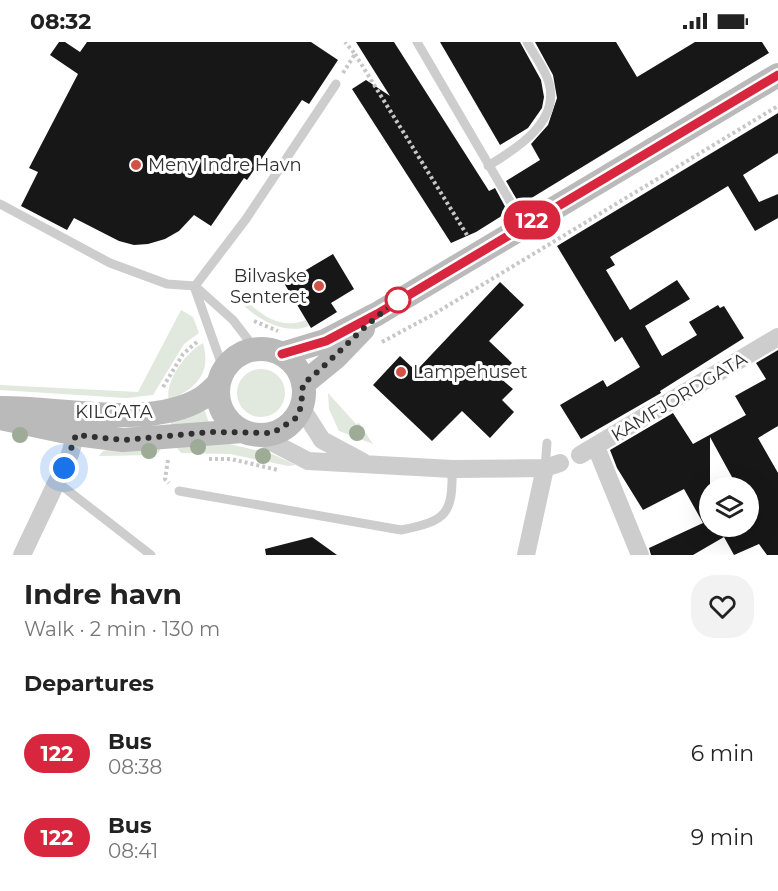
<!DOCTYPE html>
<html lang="en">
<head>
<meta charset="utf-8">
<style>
  :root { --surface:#fff; --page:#f2f2f2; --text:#222; --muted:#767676 }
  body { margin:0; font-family:Montserrat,sans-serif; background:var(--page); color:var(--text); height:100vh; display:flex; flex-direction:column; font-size:22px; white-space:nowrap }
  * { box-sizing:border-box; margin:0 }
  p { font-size:20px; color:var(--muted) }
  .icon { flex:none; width:33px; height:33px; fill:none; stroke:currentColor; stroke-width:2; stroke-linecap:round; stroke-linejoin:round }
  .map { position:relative; height:513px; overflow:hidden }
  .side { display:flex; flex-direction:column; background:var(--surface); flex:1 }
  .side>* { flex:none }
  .badge { padding:0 12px; border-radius:20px; font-size:21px; line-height:39px }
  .controls { position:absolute; left:699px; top:435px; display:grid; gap:12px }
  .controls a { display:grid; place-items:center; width:60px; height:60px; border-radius:50%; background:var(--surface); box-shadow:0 6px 24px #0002; font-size:30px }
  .you { position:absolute; width:30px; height:30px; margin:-15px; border:4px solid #fff; border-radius:50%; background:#1a73e8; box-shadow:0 0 0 9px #1a73e833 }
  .map>.badge { position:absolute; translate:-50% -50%; box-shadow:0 0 0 3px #fff }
  h2 { padding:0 24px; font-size:22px; line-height:54px }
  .round { display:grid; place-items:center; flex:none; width:63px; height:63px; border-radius:24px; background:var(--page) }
  .headline { display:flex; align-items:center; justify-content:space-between; height:102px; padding:0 24px }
  h1 { font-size:28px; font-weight:700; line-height:45px }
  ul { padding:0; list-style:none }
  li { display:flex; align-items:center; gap:18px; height:84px; padding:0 24px }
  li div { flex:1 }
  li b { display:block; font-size:22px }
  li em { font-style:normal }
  li .badge { min-width:66px; font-weight:700; text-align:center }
  .status { display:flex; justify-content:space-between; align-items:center; height:42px; padding:0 30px; background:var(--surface); direction:ltr }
  .status svg { height:16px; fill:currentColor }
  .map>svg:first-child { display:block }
</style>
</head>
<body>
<div class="status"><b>08:32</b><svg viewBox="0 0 49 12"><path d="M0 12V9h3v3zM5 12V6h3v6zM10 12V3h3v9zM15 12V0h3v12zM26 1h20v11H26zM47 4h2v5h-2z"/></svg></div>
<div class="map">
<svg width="778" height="513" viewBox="0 0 778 513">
  <rect width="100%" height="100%" fill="#fff"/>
  <path fill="#e1e8dd" d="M240,252c18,19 39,37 66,26l3,6c-25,10 -56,-8 -72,-28z
    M181,268l12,7 6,16 -15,11 -31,51 -27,3 -126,-8v-5l138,7z
    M203,301c9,32 -8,45 -34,58 -5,-19 17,-49 34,-58z
    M237 351a24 24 0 1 1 48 0a24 24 0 1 1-48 0Z
    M328,351l28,31 3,-1 14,21 -34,-13 -10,-22z
    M204,366l5,15 -37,6 -2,-10z
    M221,400l51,12 24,11 -8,1 -58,-12 -49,-1 -6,-8z
    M123,405h38l-2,5 -5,3 -55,1 4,-5z"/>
  <path fill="#171717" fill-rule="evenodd" d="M59,0h6l15,10 7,-10h224l27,18 -29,44 -7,-4 -55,80 -3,-2 -33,48 -17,-11 -15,16 -14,8 -17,5 -14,1 -15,-4 -45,-23 -7,12 -46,-24 17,-34 -9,-4 49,-94 -28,-19z
    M356,0h38l95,149 6,-3 13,24 -32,20 -25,11 -99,-154 14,-9 24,16z
    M440,0h80l21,38 3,17 -2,11 -14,20 -28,17z
    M535,0h81l21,35 58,-35h67l7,11 -249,152 -14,-24 34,-21 -9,-16 17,-19 9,-27 -4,-23z
    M778,71v40l-35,22 16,27 19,-8v24l-23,13 -27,-45 -118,71 5,8 -9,5 24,40 47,-30 13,19 -45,27 17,30 35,-21 -8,-13 29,-17 2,3 4,-2 20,32 -84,53 1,2 -80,46 -21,-34 43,-25 4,7 33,-20 -18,-30 -7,5 -58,-96z
    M333,212l21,35 -23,14 6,9 -26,16 -27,-45z
    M500,240l24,23 -35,36 23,22 -13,14 14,12 -11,11 12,12 -24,26 -28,-27 -30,30 -59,-56 27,-29 16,15z
    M778,308v76l-20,12 20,35v82h-11l-8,-11 -25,11 -10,-18 -31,18h-42l-2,-7 54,-25 -19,-34 -41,21 -26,-42 -7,-18 63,-37 20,31 53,-29 -11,-19 31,-17 -10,-16zM710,395l28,51h10v38h-38z
    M312,495l25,18h-71l-1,-6z"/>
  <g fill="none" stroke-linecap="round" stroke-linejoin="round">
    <path stroke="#c7c7c7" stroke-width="4" stroke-dasharray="3 3" stroke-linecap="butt" d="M355,12l112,181
      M343,31l12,-19 -10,-12
      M254,279l24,10
      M382,300l52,-28 344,-208
      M163,345l20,-33 15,-13
      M209,417h22l47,11
      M168,418l-3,19 4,4"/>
    <path stroke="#cdcdcd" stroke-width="9" d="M417,0l107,183
      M488,124c28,-17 72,-44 61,-83 -4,-14 -15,-28 -22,-41
      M0,162l110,59 57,21 28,2 38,34 23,30
      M195,244l51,-67 90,-135
      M195,247l29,82
      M545,426l2,-25
      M57,440l94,73
      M179,449l222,39c45,-9 52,-15 51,-61"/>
    <path stroke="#cdcdcd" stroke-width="18" d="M301,365l21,33 41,22
      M258,393l50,26 144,8 93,-1 15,-5
      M596,405l44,108
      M580,413l198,-118
      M22,513l48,-101 6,-20
      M526,513l19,-87"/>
    <path stroke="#bababa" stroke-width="24" d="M218 350a43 43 0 1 1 86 0a43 43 0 1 1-86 0Z
      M282,312l43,-13 52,-27 401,-239
      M303,342l33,-27 27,-28
      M0,366c58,-1 151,22 202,-10 6,-4 12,-10 17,-15
      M0,376l76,16 47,6 120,-9"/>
  </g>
  <g fill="#9eab97">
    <circle cx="357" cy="391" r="8"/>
    <circle cx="20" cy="393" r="8"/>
    <circle cx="198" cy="405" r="8"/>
    <circle cx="149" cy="409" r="8"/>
    <circle cx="263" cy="414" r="8"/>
  </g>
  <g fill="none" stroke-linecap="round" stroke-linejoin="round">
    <defs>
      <path id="line" d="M282,312l44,-13 51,-27 401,-239"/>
    </defs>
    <use href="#line" stroke="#fff" stroke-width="14"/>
    <use href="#line" stroke="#d7263d" stroke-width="9"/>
    <path stroke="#303030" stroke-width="6" stroke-dasharray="0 10.8" d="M64,426l12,-33 47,5 89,-8 61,1 23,-15 5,-11 2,-23c35,-28 63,-63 100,-87l-5,3"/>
  </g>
  <g fill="#d25248" stroke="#fff" stroke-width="2">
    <circle cx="136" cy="123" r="6"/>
    <circle cx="319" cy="244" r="6"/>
    <circle cx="401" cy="330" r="6"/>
  </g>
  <circle fill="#fff" stroke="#d7263d" stroke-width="3" cx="398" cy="258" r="12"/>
  <g text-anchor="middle" stroke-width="6" stroke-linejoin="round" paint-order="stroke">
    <g font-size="18" fill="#303030" stroke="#fff" text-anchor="start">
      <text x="148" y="129">Meny Indre Havn</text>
      <text x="307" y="240" text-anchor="end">Bilvaske<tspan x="307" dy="21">Senteret</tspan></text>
      <text x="413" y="336">Lampehuset</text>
    </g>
    <g font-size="18" fill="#303030" stroke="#fff">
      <text transform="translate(679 355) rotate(-31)" y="6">KAMFJORDGATA</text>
      <text x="114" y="376">KILGATA</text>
    </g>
  </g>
</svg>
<div class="controls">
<a><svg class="icon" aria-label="layers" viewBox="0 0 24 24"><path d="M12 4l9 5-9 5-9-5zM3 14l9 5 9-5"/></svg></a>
</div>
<div class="you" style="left:64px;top:426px"></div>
<b class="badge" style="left:532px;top:178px;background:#d7263d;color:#fff">122</b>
</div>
<section class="side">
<div class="headline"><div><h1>Indre havn</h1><p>Walk · 2 min · 130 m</p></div><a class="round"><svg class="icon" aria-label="heart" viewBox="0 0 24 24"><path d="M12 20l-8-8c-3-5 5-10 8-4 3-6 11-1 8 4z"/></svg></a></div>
<h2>Departures</h2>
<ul>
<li><span class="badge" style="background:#d7263d;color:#fff">122</span><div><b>Bus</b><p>08:38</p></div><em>6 min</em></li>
<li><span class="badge" style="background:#d7263d;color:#fff">122</span><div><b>Bus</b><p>08:41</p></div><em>9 min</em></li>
</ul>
</section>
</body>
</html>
